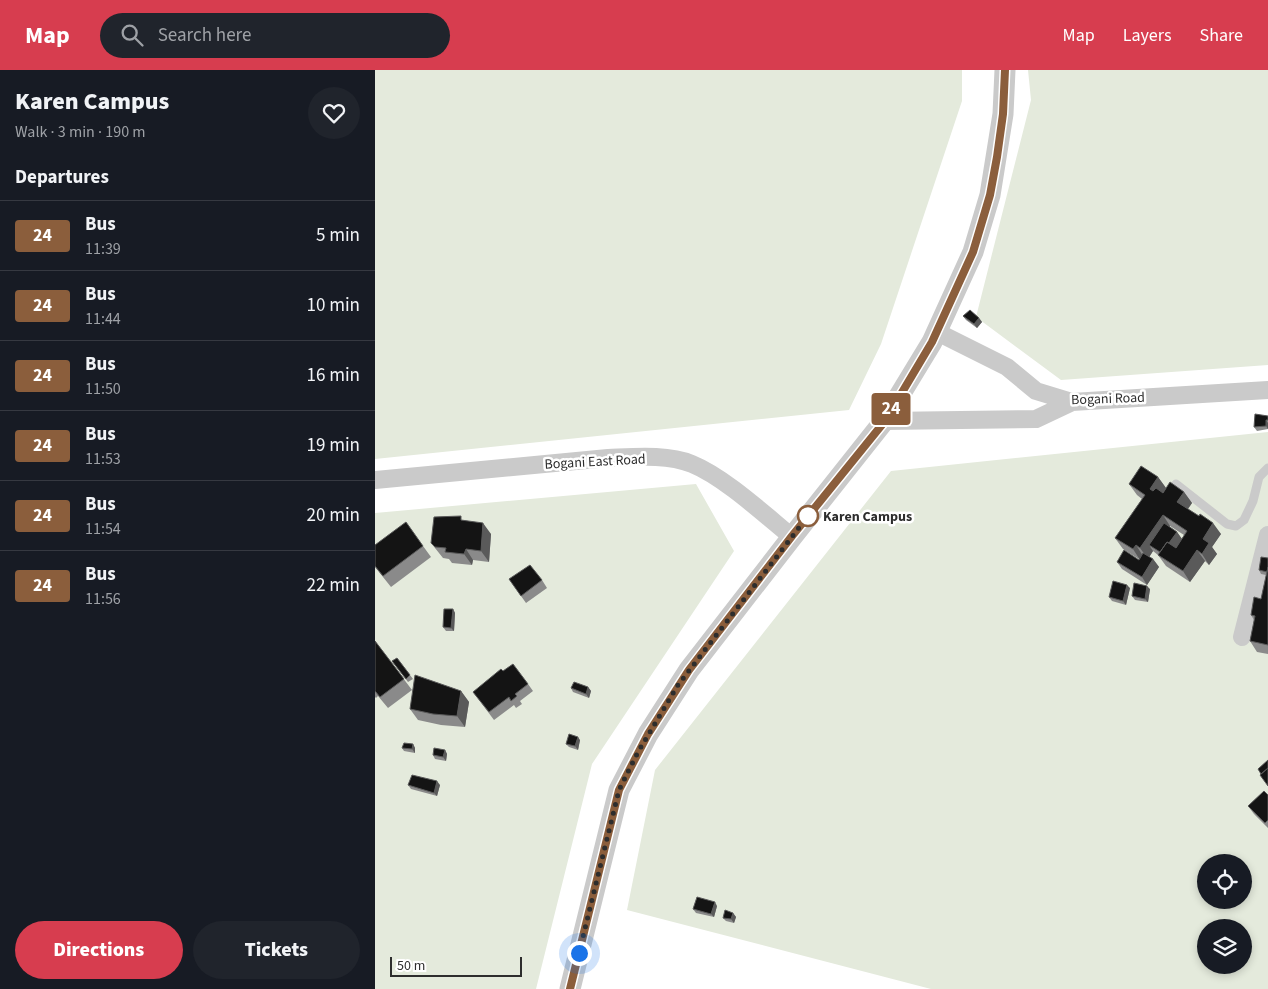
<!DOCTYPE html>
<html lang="en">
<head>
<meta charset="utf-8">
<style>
  :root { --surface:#171b24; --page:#20242c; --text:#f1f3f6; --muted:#9ea1a6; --line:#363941; --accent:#d73d4f }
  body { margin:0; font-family:"Source Sans 3",sans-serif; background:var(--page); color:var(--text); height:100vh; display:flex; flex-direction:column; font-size:19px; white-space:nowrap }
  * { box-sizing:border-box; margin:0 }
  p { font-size:16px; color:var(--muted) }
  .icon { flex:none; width:28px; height:28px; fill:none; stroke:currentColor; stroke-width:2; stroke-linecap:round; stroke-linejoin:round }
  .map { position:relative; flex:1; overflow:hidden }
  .side { display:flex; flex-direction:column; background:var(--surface); width:375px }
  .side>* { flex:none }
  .badge { padding:0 10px; border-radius:4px; font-size:18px; line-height:32px }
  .tools { position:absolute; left:822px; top:784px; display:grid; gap:10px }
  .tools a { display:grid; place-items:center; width:55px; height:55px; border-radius:50%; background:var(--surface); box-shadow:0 2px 8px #0003; font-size:25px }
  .scale { position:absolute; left:15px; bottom:12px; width:132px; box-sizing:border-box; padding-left:5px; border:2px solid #2d2d2d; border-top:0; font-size:14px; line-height:18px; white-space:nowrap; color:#2d2d2d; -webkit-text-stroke:4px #fff; paint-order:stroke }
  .you { position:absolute; width:25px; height:25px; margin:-12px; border:4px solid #fff; border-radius:50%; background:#1a73e8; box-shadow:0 0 0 8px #1a73e833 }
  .map>.badge { position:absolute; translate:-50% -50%; box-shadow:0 0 0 2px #fff }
  h2 { padding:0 15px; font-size:19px; line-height:45px }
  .round { display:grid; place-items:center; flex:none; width:52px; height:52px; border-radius:26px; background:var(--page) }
  .overview { display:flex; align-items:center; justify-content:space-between; height:85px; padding:0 15px }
  h1 { font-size:24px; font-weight:800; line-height:38px }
  .button { display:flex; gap:10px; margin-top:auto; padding:10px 15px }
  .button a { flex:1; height:58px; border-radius:30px; background:var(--accent); color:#fff; font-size:20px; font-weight:800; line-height:58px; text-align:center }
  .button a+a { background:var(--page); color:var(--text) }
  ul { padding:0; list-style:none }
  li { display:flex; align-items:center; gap:15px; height:70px; padding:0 15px; border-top:1px solid var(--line) }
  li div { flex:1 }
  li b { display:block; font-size:19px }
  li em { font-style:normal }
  li .badge { min-width:55px; font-weight:700; text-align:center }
  header { display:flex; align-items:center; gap:30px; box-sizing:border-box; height:70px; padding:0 25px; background:var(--accent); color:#fff }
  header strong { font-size:24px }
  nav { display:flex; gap:28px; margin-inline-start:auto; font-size:18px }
  .search { width:350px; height:45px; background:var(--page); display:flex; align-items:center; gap:12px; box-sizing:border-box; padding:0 18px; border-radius:28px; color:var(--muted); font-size:19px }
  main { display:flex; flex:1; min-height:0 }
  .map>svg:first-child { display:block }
</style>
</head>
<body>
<header>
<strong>Map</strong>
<div class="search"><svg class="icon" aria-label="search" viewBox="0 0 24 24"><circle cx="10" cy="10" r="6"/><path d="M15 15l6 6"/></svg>Search here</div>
<nav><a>Map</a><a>Layers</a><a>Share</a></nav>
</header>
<main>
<section class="side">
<div class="overview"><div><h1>Karen Campus</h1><p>Walk · 3 min · 190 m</p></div><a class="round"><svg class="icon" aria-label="heart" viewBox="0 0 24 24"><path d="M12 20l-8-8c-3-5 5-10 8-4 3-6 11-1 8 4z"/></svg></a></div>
<h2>Departures</h2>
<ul>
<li><span class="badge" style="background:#8b5e3c;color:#fff">24</span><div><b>Bus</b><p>11:39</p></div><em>5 min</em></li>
<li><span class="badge" style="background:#8b5e3c;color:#fff">24</span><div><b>Bus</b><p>11:44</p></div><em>10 min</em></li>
<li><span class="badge" style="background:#8b5e3c;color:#fff">24</span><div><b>Bus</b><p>11:50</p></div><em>16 min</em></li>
<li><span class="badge" style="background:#8b5e3c;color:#fff">24</span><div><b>Bus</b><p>11:53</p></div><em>19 min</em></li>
<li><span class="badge" style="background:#8b5e3c;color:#fff">24</span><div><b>Bus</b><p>11:54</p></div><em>20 min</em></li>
<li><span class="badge" style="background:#8b5e3c;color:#fff">24</span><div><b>Bus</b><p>11:56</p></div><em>22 min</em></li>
</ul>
<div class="button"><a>Directions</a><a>Tickets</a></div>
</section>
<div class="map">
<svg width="893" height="919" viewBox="0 0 893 919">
  <rect width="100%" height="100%" fill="#fff"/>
  <path fill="#e4eadc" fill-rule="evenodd" d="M0,0h587v31l-81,243 -32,66 -474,49z
    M653,0h240v295l-207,15 -85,-63 55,-217z
    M893,362v557h-337l-304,-79 28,-140 236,-299zM831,792h38v38h-38zM831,858h38v37h-38z
    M321,414l38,67 -142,213 -56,225h-161v-476z"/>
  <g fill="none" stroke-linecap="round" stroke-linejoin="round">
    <path stroke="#cacaca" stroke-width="9" d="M801,414l51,40 9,2 8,-6 9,-19 6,-24 9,-9"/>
    <path stroke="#cacaca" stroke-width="18" d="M562,262l70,35 29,24 36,11 196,-12
      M509,351l152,-2 36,-17
      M0,410l233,-22c27,-1 59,-4 84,6 32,13 72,50 100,73
      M867,567l26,-102"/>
    <path stroke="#cacaca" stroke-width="21" d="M195,919l49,-199 29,-56 41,-64 103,-133 92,-116 48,-79 41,-90 17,-57 13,-81 2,-44"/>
  </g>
  <path fill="#8a8a8a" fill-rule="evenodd" d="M588,246l16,2 3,4 -5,6 -11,-8z
    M893,346v13l-11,2 -3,-4z
    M783,407l8,11 18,4 8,11 -4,6 33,25 -9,13 5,7 -8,11 -4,-4 -15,21 -24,-16 -8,-11 -5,-4 -4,6 4,2 6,8 -12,18 -25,-16 -5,-7 22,-3 -16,-10 -8,-11 27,-39 -5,-4 -8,-11zM795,456l14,9 -2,4 -5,-7 -7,-5z
    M88,450l28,14 -2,28 -16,-2 -1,5 -20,-2 -3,-4 -6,-1 -12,-15z
    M0,475l48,1 8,11 -40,30 -16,-20z
    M893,488v96l-11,-2 -7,-11 4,-21 -3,-5 10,-16 5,-24 -5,-1 -2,-4z
    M134,509l33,1 5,8 -21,15z
    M755,518l-4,17 -14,-4 -3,-4z
    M775,519l-2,13 -13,-2 -3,-4z
    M78,539l2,4 -1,18h-8l-3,-4z
    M0,571l37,49 -24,18 -10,-12 -2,2 -1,-1z
    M22,588l16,21 -5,3 -16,-21z
    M128,601l25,13 5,7 -13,10 2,3 -6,4 -2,-3 -20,15 -21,-28z
    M213,617l3,4 -2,7 -16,-6 -2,-4z
    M86,621l8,11 -4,25 -24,-2 -23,-5 -8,-11z
    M205,670l-2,10 -9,-3 -3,-3z
    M38,674l2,4v5l-11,-2 -2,-3z
    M70,680l2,4 -1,7 -11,-2 -2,-4z
    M33,715h32l-3,11 -26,-7z
    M893,725v33l-14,-14 -6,-8z
    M342,836l-3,11 -18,-4 -3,-4z
    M358,843l3,4 -2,6 -8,-2 -3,-3z"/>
  <path fill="#5a5a5a" d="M604,248l3,4 -5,6 -3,-4z
    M891,350l2,3v6l-2,-3z
    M783,407l8,11 -8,12 -8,-11z
    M809,422l8,11 -7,10 -8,-11z
    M788,445l7,11 -15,23 -6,-4 4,6 -5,8 -8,-11z
    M108,453l8,11 -2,28 -8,-11z
    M838,453l8,11 -9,13 5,7 -8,11 -7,-11 1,-15z
    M802,462l5,7 -15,22 -5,-8z
    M761,475l7,11 -3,4 -7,-11z
    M91,479l7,11 -1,5 -8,-11z
    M822,480l8,11 -15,21 -7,-11z
    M778,489l6,8 -12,18 -5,-8z
    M752,515l3,3 -4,17 -3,-4z
    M772,516l3,3 -2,13 -3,-3z
    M78,539l2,4 -1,18 -3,-3z
    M213,617l3,4 -2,7 -3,-4z
    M86,621l8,11 -4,25 -8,-11z
    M203,667l2,3 -2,10 -3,-4z
    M38,674l2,4v5l-3,-4z
    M70,680l2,4 -1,7 -3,-4z
    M62,711l3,4 -3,11 -3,-3z
    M340,832l2,4 -3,11 -3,-3z
    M358,843l3,4 -2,6 -3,-4z"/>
  <path fill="#141414" stroke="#5a5a5a" d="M595,240l9,8 -5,6 -11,-8z
    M880,344l13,2v4h-2v6l-12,1z
    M766,396l17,11 -8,12 3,2 3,-3 7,5 7,-11 14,10 -7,10 22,14 1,-2 13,9 -10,16 6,4 -7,11 -5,-4 -14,21 -25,-16 9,-13 9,6 11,-17 -24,-16 -23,33 -4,-3 -3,4 -18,-11 30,-43 -16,-11z
    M86,446v4l22,3 -2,28 -15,-2 -2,5 -19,-2 1,-4 -11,-1 -4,-4 3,-26z
    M31,452l17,24 -40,30 -8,-10v-21z
    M789,453l13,9 -8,11 -2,-1 -7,10 -11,-7z
    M749,480l15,10 4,-7 10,6 -11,18 -25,-15z
    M886,487l7,1v9l-1,5 -8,-2z
    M155,495l12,15 -21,16 -12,-17z
    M893,497v78l-18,-4 5,-25 -4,-1 3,-18 7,2z
    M738,511l14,4 -4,16 -14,-4z
    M759,513l13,3 -2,13 -13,-3z
    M69,539h9l-2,19 -8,-1z
    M0,571l29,38 -24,18 -5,-6z
    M22,588l13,17 -4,4 -14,-18z
    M138,594l15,20 -13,10 2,2 -6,5 -2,-4 -20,15 -16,-20 28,-23 2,2z
    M40,605l46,16 -4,25 -24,-2 -23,-5z
    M199,612l14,5 -2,7 -15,-6z
    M194,664l9,3 -3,9 -9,-2z
    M29,673l9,1 -1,5 -10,-1z
    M59,678l11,2 -2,7 -10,-2z
    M893,690v8l-7,6 -3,-5z
    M893,698v18l-8,-11z
    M37,705l25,6 -3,12 -26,-8z
    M889,721l4,4v25l-3,3 -17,-17z
    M322,827l18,5 -4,12 -18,-5z
    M350,840l8,3 -2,6 -8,-1z"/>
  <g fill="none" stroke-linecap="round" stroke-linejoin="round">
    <defs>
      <path id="line" d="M195,919l49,-199 29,-56 41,-64 103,-134 93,-115 47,-79 41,-90 17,-57 7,-38 6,-43 2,-44"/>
    </defs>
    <use href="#line" stroke="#fff" stroke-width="11"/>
    <use href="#line" stroke="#8b5e3c" stroke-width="8"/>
    <path stroke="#2d2d2d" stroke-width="5" stroke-dasharray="0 9" d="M204,883l40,-163 19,-38 40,-67 130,-169"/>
  </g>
  <circle fill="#fff" stroke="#8b5e3c" stroke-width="2.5" cx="433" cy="446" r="10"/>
  <g text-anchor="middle" stroke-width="5" stroke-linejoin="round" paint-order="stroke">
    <g font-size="14" fill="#2d2d2d" stroke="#fff">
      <text transform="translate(733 328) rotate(-2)" y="5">Bogani Road</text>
      <text transform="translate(220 391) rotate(-3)" y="5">Bogani East Road</text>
    </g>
    <g font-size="14" font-weight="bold" fill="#2d2d2d" stroke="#fff" text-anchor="start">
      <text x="448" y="451">Karen Campus</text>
    </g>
  </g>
</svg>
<div class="tools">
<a><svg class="icon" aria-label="locate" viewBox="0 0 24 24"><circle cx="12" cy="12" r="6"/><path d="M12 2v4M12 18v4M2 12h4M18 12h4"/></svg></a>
<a><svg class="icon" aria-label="layers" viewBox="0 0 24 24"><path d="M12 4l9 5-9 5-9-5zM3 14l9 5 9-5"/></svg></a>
</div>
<div class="scale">50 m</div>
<div class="you" style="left:204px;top:883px"></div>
<b class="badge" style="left:516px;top:339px;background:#8b5e3c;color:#fff">24</b>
</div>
</main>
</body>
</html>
